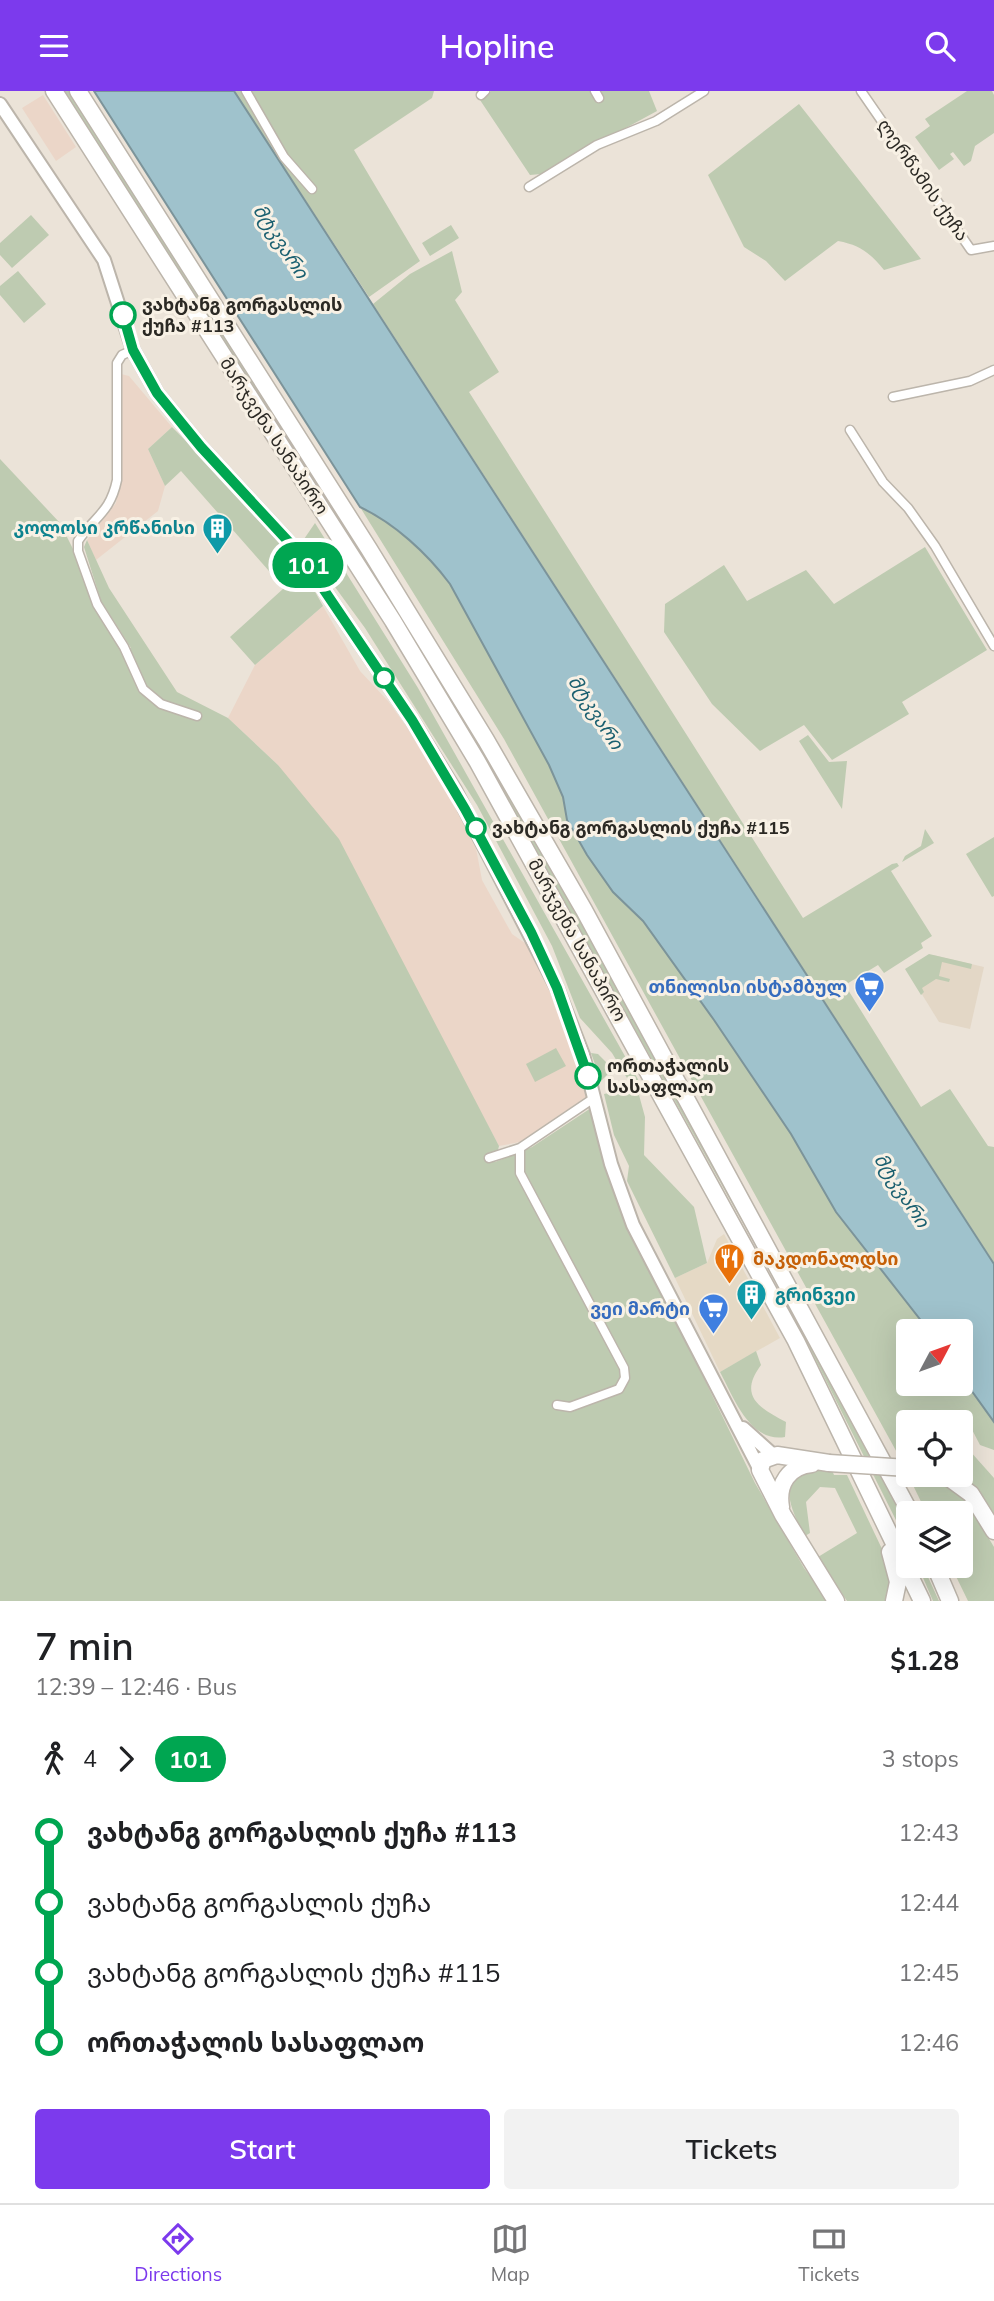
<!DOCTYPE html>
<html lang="en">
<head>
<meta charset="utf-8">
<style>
  :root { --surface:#fff; --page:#f2f2f2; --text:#202124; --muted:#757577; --line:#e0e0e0; --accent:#7c3aed }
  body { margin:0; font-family:Mulish,"Noto Sans Georgian",sans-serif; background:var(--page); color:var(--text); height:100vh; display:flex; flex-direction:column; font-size:26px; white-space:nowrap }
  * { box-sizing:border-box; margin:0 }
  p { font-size:23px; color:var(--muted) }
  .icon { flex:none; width:38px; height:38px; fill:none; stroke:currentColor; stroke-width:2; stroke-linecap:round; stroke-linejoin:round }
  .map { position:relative; height:1510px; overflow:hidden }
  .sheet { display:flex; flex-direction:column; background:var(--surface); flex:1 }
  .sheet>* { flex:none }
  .badge { padding:0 14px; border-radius:23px; font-size:24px; line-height:46px }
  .needle { width:46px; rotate:49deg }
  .buttons { position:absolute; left:896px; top:1228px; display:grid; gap:14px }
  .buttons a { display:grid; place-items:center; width:77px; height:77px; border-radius:7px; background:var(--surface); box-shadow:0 7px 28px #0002; font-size:35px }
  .map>.badge { position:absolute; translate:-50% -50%; box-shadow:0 0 0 4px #fff }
  .legs { display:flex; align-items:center; gap:10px; height:77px; padding:0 35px; font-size:23px }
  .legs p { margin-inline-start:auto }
  .head { display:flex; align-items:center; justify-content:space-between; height:119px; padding:0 35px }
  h1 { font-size:38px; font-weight:600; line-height:52px }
  .action { display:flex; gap:14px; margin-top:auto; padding:14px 35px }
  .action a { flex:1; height:80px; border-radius:7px; background:var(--accent); color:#fff; font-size:28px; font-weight:600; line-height:80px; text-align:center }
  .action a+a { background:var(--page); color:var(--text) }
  ul { padding:0 35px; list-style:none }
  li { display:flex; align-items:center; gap:24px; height:70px; font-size:26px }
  li i { display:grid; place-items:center; width:10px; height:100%; margin:0 9px; background:currentColor }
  li i::after { content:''; width:18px; height:18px; margin:-9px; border:5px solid; border-radius:50%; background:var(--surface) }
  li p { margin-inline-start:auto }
  li:first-child i { background:linear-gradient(#0000 50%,currentColor 0) }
  li:last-child i { background:linear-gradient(currentColor 50%,#0000 0) }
  header { display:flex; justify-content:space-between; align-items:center; height:91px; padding:0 35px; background:var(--accent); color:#fff; font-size:32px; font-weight:600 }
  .menu { display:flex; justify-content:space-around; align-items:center; height:98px; border-top:2px solid var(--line); background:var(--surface); font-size:19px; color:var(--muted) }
  .menu a { display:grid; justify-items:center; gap:4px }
  .menu .current { color:var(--accent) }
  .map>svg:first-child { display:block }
</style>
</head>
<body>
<header><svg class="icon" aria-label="menu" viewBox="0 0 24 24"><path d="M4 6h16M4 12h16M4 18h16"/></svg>Hopline<svg class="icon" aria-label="search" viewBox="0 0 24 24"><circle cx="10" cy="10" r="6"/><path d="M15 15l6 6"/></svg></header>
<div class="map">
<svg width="994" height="1510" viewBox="0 0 994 1510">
  <rect width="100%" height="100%" fill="#ebe3d8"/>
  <path fill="#e5d9c5" d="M724,1143l56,104 -60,34 -45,-94 32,-15 10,-24z"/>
  <path fill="#ebd6c8" d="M43,4l33,52 -20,14 -34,-53z
    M121,283l8,2 43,51 -24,22 17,37 -7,25 -62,49 -9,-20 29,-37 4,-27z
    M323,515l37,65 28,30 36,50 51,92 7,37 30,54 20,14 19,37 35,112 -66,45 -21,4 -59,-109 -162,-272 -50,-47 27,-53z"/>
  <path fill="#e3d7c6" d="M933,864l51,12 -14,62 -31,-7 -32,-52z"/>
  <path fill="#becbb1" d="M63,0h6l299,465 115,191 304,547 109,211 12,27v12l-124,-247 -305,-548 -116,-189z
    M234,0h200l-2,7 -78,52 66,111 -51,36z
    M491,0h101l3,5 6,-5h48l8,20 -116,63 -11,1 -50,-75z
    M967,0h25l2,4v38l-19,13 -4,15 -7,5 -11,-14 -3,2 4,5 -15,11 -24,-33 15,-11 -5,-7z
    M799,13l122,155 -37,11c-14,-17 -24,-25 -46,-29l-53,40 -19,-20 -22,-14 -36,-72z
    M31,124l18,20 -37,33 -12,-13v-12z
    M451,134l8,13 -29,18 -8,-13z
    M452,160l10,41 -7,8 44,72 -30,20 334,526 89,-54 5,-1 2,3 -8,5 41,65 -11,7 2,5 -39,25 -6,-8 -33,20 76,122 29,-18 38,57 6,1v116l-621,-959 37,-30z
    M18,180l28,33 -22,19 -24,-28v-9z
    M172,336c55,56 114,109 151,179l-68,59 -25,-28 54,-49 -103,-117 -16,15 -17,-37z
    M0,368l60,64 62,124 9,1 -30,-47 -17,-54 3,-7 22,48 68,104 51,26 50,47 61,74 160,307 -4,16 37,-15 59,-39 37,115 127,260 49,85 25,33h-829z
    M360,416c34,16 67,46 90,77l99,181 14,32 4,23 20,35 26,37 30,29 71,99 77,114 45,78 94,120h-22v52h53v-8l33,46v28l-14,-5 -13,-25 -11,-6 -4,9h-44v36l-8,-1 -396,-719z
    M315,432l103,165 226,402 -5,5 6,22 -1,38 50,52 13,56 -32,15 -48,-97 2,-15 -15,-31 -10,-41 29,-6 -21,-35 -32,-35 -28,-72 -75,-141 -112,-177 -63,-86z
    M925,456l62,103 -85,52 7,12 -77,46 -28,-35 -44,26 -48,-47 -48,-72 1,-28 59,-39 23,36 59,-31 28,34z
    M808,644l21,27 18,-1 -5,48 -43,-68z
    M925,738l9,14 -32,19 3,-6 16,-10z
    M994,746v59l-2,1 -26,-43z
    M929,863l43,10 -1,5 -29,-7 -3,14 11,3 -1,3 -13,-3 -14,9 2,4 -3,3 -16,-26z
    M556,957l10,18 -31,16 -9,-18z
    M591,962l7,1 12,12 -1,7 -8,8z
    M756,1260l5,14c-23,31 -2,43 25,57l-1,15c-35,6 -51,-39 -65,-65z
    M961,1350l33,37v39l-15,-25 -20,-17z
    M831,1377l3,7h13l44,93 1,33h-45l-29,-44 39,-24 -22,-45 -15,-1 -14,15 4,31 -5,3c-21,-38 -28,-66 26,-68z
    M910,1388l29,3 21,11 7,9 27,45v54h-26l-17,-35h10v-52h-34z
    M918,1475h5l16,35h-6z"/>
  <path fill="#9fc2cc" stroke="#7c949a" stroke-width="2" d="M94,0h140l760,1173v158l-33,-46v-44h-31l-94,-120 -45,-78 -77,-114 -71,-99 -30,-29 -26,-37 -20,-35 -4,-23 -14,-32 -99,-181c-23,-31 -56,-61 -90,-77z"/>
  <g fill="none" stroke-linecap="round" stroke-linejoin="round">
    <defs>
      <path id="street" d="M246,0l38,66 28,32
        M595,0l4,7
        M861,0l110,159 23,-4
        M481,4l4,-4
        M529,96l68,-42 59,-24 48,-30
        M133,259l-11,5 -5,8v117c-7,33 -22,36 -39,61v10l19,53 27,43 19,42 18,15 36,12
        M893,306l77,-16 24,-11
        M850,339l33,52 25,26 27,38 59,100
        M489,1067l31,-10
        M557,1314l13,2 49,-18 6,-11 -1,-10 -104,-195v-25l74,-50"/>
      <path id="secondary" d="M0,13l104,156 29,90 24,43 44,54 98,106 113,167 43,70 102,198 26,67 28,109 22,61 127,245
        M743,1337l29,26"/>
      <path id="highway" d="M54,0l339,530 84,140 319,580 126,260
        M78,0l291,458 117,191 98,170 327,604
        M829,1372l-52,-8 -14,5 -3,10 23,45 53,86
        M945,1384l26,19 23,37
        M781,1416c-4,-23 8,-41 31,-43
        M890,1461l8,30 -4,19
        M935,1475l15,35"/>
    </defs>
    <use href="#street" stroke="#bcb5ab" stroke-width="11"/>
    <use href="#secondary" stroke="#bcb5ab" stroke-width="16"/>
    <use href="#highway" stroke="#bcb5ab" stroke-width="19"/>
    <use href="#street" stroke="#fff" stroke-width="8"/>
    <use href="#secondary" stroke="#fff" stroke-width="12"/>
    <use href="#highway" stroke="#fff" stroke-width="16"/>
    <defs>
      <path id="highway-bridge" d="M829,1372l79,5"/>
    </defs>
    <use href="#highway-bridge" stroke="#bcb5ab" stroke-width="19" stroke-linecap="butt"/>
    <use href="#highway-bridge" stroke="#fff" stroke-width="16"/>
  </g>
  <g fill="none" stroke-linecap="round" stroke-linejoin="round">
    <defs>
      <path id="line-1" d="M123,224l10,35 24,43 44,54 98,106 113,167 53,89 66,123 26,56 31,88"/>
    </defs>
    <use href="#line-1" stroke="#fff" stroke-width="16"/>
    <use href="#line-1" stroke="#00a651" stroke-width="10"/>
  </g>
  <defs>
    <symbol id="building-pin" viewBox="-11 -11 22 30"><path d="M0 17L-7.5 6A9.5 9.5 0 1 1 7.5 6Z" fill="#0f9aa8" stroke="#f8f1e5"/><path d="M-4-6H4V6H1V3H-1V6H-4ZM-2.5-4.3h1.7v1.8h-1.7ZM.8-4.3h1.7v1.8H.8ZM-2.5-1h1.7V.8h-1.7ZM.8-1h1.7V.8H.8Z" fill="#fff"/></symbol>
    <symbol id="supermarket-pin" viewBox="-11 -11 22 30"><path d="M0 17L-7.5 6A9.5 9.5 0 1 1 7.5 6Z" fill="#3f7fe0" stroke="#f8f1e5"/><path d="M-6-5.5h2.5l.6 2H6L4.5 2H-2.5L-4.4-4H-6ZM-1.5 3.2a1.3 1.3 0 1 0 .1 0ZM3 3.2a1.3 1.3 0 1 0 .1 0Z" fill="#fff"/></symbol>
    <symbol id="restaurant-pin" viewBox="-11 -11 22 30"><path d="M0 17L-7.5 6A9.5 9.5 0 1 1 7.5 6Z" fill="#e8710a" stroke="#f8f1e5"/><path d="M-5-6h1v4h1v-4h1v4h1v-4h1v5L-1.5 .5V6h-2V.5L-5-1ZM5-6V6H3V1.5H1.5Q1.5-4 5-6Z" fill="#fff"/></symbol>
  </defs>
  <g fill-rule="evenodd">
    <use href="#building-pin" x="200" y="420" width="35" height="47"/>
    <use href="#supermarket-pin" x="852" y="878" width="35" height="47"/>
    <use href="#restaurant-pin" x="712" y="1150" width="35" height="47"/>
    <use href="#building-pin" x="734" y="1186" width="35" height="47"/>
    <use href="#supermarket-pin" x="696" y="1200" width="35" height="47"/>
  </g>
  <g fill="#fff" stroke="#00a651" stroke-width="3.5">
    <circle cx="123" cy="224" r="12"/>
    <circle cx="384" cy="587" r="9"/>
    <circle cx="476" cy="737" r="9"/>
    <circle cx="588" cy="985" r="12"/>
  </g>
  <g text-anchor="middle" stroke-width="6" stroke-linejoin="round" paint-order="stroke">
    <g font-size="18" fill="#2b2924" stroke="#f8f1e5">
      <text transform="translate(923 89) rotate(55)" y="6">ლერწამის ქუჩა</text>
      <text transform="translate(274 345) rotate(57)" y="6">მარჯვენა სანაპირო</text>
      <text transform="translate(577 849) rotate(61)" y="6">მარჯვენა სანაპირო</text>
    </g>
    <g font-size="18" font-weight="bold" fill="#2b2924" stroke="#f8f1e5" text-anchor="start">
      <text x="142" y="220">ვახტანგ გორგასლის<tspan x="142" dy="21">ქუჩა #113</tspan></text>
      <text x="492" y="743">ვახტანგ გორგასლის ქუჩა #115</text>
      <text x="607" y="981">ორთაჭალის<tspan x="607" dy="21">სასაფლაო</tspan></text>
    </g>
    <g font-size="18" font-weight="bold" fill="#0d838f" stroke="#f8f1e5" text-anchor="end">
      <text x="195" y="443">კოლოსი კრწანისი</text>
      <text x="775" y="1210" text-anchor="start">გრინვეი</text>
    </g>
    <g font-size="18" font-weight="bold" fill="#366cbe" stroke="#f8f1e5" text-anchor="end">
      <text x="847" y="902">თნილისი ისტამბულ</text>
      <text x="690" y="1224">ვეი მარტი</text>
    </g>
    <g font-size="18" font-weight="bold" fill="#c56008" stroke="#f8f1e5" text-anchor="start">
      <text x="753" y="1174">მაკდონალდსი</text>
    </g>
    <g font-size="19" font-style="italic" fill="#1b6070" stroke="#f8f1e5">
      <text transform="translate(281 150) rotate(57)" y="7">მტკვარი</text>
      <text transform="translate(596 621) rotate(57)" y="7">მტკვარი</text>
      <text transform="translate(902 1099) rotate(57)" y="7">მტკვარი</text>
    </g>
  </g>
</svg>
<div class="buttons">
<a><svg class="needle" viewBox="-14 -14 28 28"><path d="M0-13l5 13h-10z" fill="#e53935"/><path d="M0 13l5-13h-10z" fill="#757577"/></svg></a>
<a><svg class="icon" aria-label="locate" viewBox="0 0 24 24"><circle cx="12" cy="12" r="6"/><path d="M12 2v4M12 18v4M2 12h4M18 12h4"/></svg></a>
<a><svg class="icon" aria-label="layers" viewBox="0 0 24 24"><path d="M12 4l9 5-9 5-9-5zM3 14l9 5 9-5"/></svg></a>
</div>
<b class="badge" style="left:308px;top:474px;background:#00a651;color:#fff">101</b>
</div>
<section class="sheet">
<div class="head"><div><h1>7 min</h1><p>12:39 – 12:46 · Bus</p></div><b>$1.28</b></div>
<div class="legs"><svg class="icon" aria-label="walk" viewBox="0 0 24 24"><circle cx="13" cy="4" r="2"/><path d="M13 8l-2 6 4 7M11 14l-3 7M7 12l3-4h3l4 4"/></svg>4<svg class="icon" aria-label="forward" viewBox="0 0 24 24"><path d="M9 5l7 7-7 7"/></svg><b class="badge" style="background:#00a651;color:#fff">101</b><p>3 stops</p></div>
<ul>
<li><i style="color:#00a651"></i><b>ვახტანგ გორგასლის ქუჩა #113</b><p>12:43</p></li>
<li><i style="color:#00a651"></i><span>ვახტანგ გორგასლის ქუჩა</span><p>12:44</p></li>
<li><i style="color:#00a651"></i><span>ვახტანგ გორგასლის ქუჩა #115</span><p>12:45</p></li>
<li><i style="color:#00a651"></i><b>ორთაჭალის სასაფლაო</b><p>12:46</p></li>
</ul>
<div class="action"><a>Start</a><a>Tickets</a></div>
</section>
<nav class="menu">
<a class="current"><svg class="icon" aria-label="directions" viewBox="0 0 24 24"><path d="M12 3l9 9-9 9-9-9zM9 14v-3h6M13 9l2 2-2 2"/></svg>Directions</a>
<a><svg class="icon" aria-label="map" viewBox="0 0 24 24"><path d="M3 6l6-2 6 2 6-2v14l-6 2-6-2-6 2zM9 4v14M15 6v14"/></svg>Map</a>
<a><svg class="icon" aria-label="tickets" viewBox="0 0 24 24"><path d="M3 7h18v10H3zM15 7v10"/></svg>Tickets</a>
</nav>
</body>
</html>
